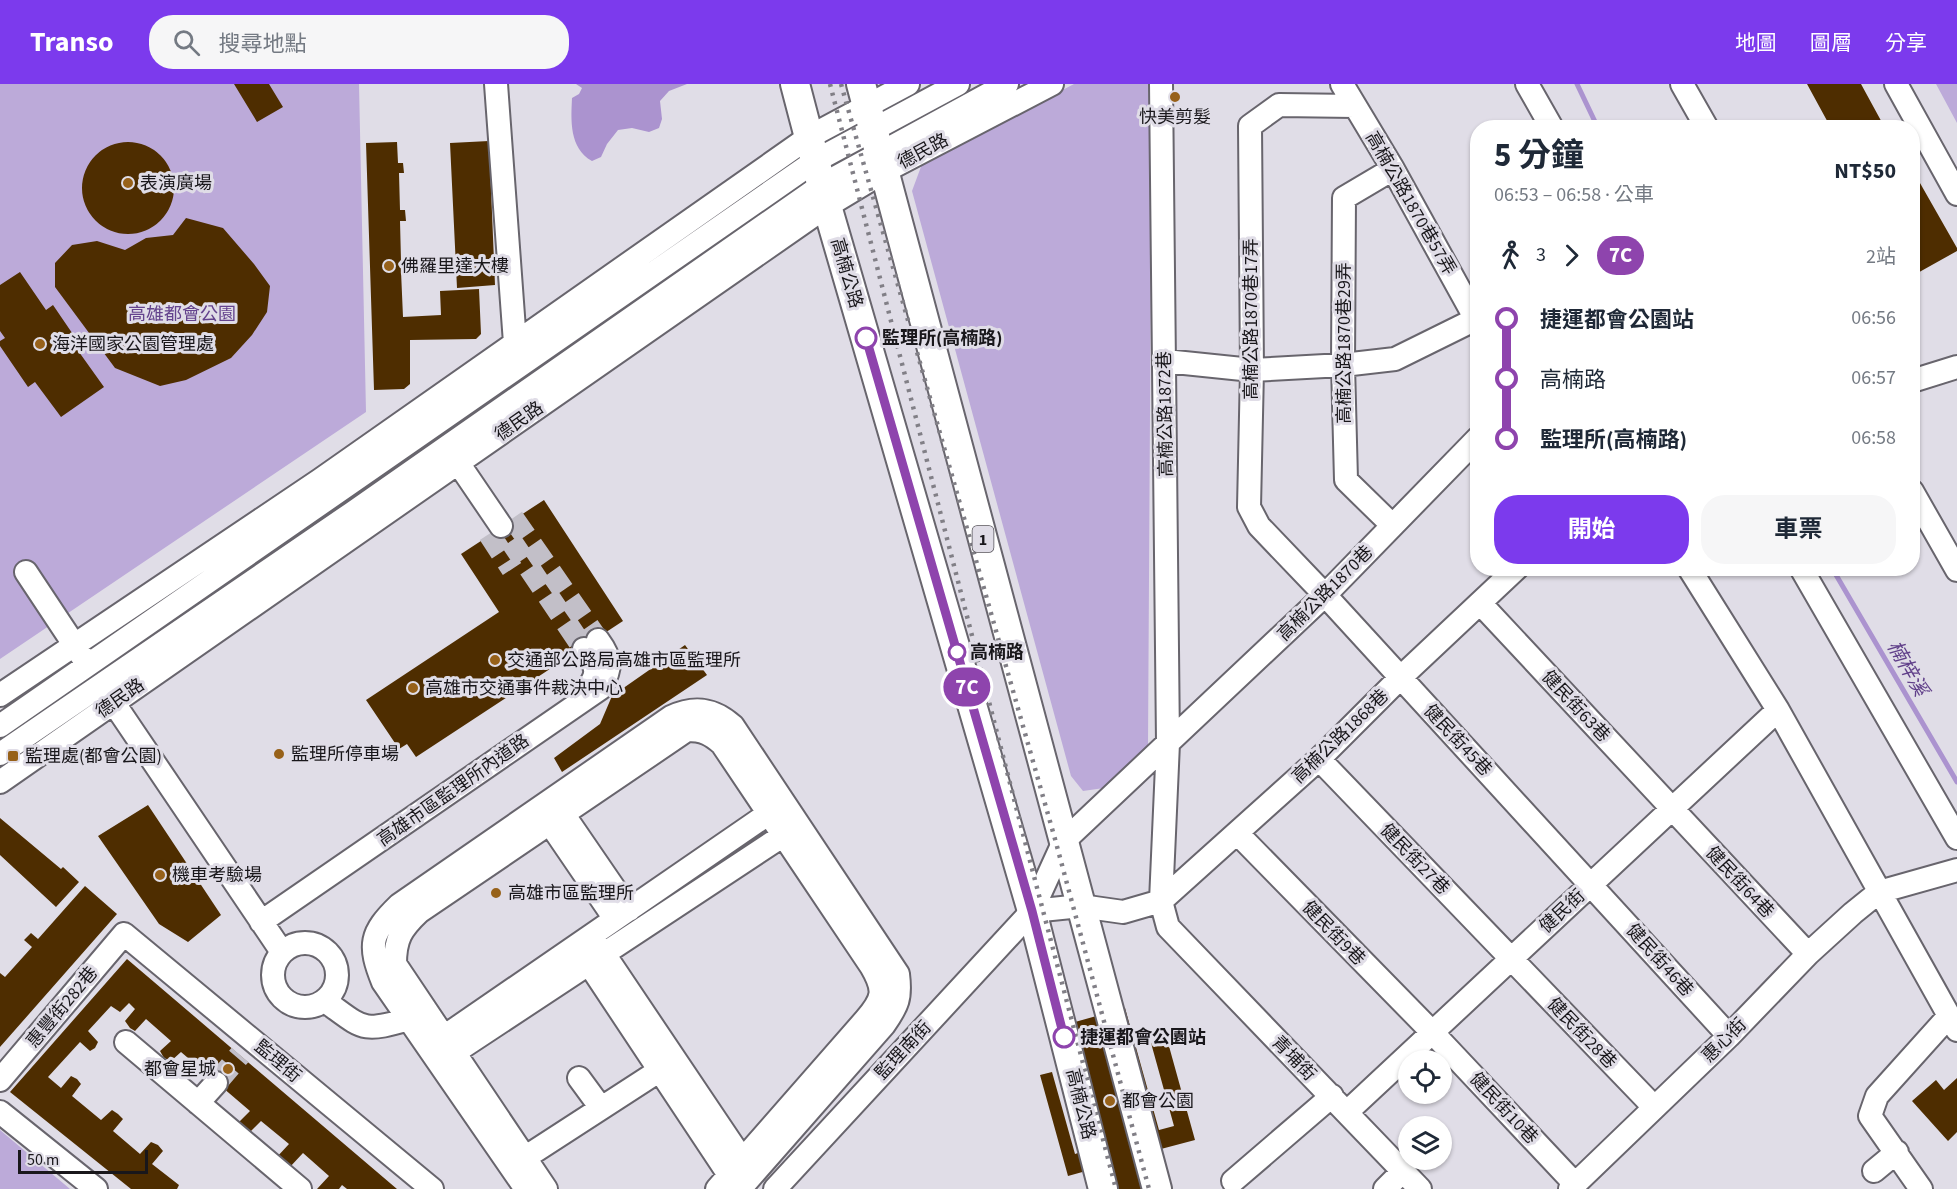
<!DOCTYPE html>
<html lang="zh-TW">
<head>
<meta charset="utf-8">
<style>
  :root { --surface:#fff; --page:#f6f6f7; --text:#1f2937; --muted:#747a83; --accent:#7c3aed }
  body { margin:0; font-family:"Source Sans 3","Noto Sans TC",sans-serif; background:var(--page); color:var(--text); height:100vh; display:flex; flex-direction:column; font-size:22px; white-space:nowrap }
  * { box-sizing:border-box; margin:0 }
  p { font-size:20px; color:var(--muted) }
  .icon { flex:none; width:33px; height:33px; fill:none; stroke:currentColor; stroke-width:2; stroke-linecap:round; stroke-linejoin:round }
  .map { position:relative; flex:1; overflow:hidden }
  .sheet { position:absolute; left:1470px; top:36px; width:450px; height:456px; display:flex; flex-direction:column; background:var(--surface); border-radius:24px; box-shadow:0 2px 4px #0004 }
  .sheet>* { flex:none }
  .badge { padding:0 12px; border-radius:20px; font-size:21px; line-height:39px }
  .tools { position:absolute; left:1398px; top:966px; display:grid; gap:12px }
  .tools a { display:grid; place-items:center; width:54px; height:54px; border-radius:50%; background:var(--surface); box-shadow:0 2px 4px #0004; font-size:30px }
  .scale { position:absolute; left:18px; bottom:15px; width:130px; box-sizing:border-box; padding-left:6px; border:3px solid #19171b; border-top:0; font-size:16px; line-height:21px; white-space:nowrap; color:#19171b; -webkit-text-stroke:4px #e0dde7; paint-order:stroke }
  .map>.badge { position:absolute; translate:-50% -50%; box-shadow:0 0 0 3px #fff }
  .legs { display:flex; align-items:center; gap:9px; height:66px; padding:0 24px; font-size:20px }
  .legs p { margin-inline-start:auto }
  .headline { display:flex; align-items:center; justify-content:space-between; height:102px; padding:0 24px }
  h1 { font-size:33px; font-weight:700; line-height:45px }
  .cta { display:flex; gap:12px; margin-top:auto; padding:12px 24px }
  .cta a { flex:1; height:69px; border-radius:24px; background:var(--accent); color:#fff; font-size:24px; font-weight:700; line-height:69px; text-align:center }
  .cta a+a { background:var(--page); color:var(--text) }
  ul { padding:0 24px; list-style:none }
  li { display:flex; align-items:center; gap:21px; height:60px; font-size:22px }
  li i { display:grid; place-items:center; width:9px; height:100%; margin:0 8px; background:currentColor }
  li i::after { content:''; width:15px; height:15px; margin:-8px; border:4px solid; border-radius:50%; background:var(--surface) }
  li p { margin-inline-start:auto }
  li:first-child i { background:linear-gradient(#0000 50%,currentColor 0) }
  li:last-child i { background:linear-gradient(currentColor 50%,#0000 0) }
  header { display:flex; align-items:center; gap:36px; box-sizing:border-box; height:84px; padding:0 30px; background:var(--accent); color:#fff }
  header strong { font-size:28px }
  nav { display:flex; gap:33px; margin-inline-start:auto; font-size:21px }
  .search { width:420px; height:54px; background:var(--page); display:flex; align-items:center; gap:15px; box-sizing:border-box; padding:0 21px; border-radius:24px; color:var(--muted); font-size:22px }
  .map>svg:first-child { display:block }
</style>
</head>
<body>
<header>
<strong>Transo</strong>
<div class="search"><svg class="icon" aria-label="search" viewBox="0 0 24 24"><circle cx="10" cy="10" r="6"/><path d="M15 15l6 6"/></svg>搜尋地點</div>
<nav><a>地圖</a><a>圖層</a><a>分享</a></nav>
</header>
<div class="map">
<svg width="1957" height="1105" viewBox="0 0 1957 1105">
  <rect width="100%" height="100%" fill="#e0dde7"/>
  <path fill="#bcaad9" d="M0,0h359l7,328 -366,247z
    M1074,0h78l-4,661 -44,43 -21,3 -12,-15 -159,-585 10,-27z
    M1936,0h21v39z
    M0,1046l70,59h-70z"/>
  <path fill="#ab93cf" d="M576,0h111l-18,7 -9,10 2,18 -3,9 -10,4 -17,-4 -14,2 -11,14 -6,13 -9,4c-23,-13 -21,-41 -20,-63l7,-4 3,-6z"/>
  <g fill="none" stroke-linecap="round" stroke-linejoin="round">
    <path stroke="#ab93cf" stroke-width="5" d="M1577,0l21,44
      M1832,484l125,214"/>
  </g>
  <path fill="#4e2d00" d="M234,0h35l14,23 -26,15z
    M1807,0h54l24,44h-54z
    M489,57l6,144 -38,3 -7,-145z
    M82 104a46 46 0 1 1 92 0a46 46 0 1 1-92 0Z
    M397,58l1,21h5l1,10h-5l1,37h5l1,11h-6l1,40h6v10h-6l2,46 38,-2 -1,-24 39,-2 2,45 -5,5 -66,1v44l-6,5 -30,1 -8,-247z
    M1912,85l45,79v3l-43,24 -2,-3z
    M186,134l37,10 31,36 16,22 -3,26 -15,23 -21,23 -45,22 -26,6 -45,-18 -60,-81v-24l17,-18 25,-4 28,9 21,-12 27,-3z
    M20,188l26,38 7,-5 30,44 -4,3 25,35 -43,30 -26,-35 -7,5 -28,-41v-5l5,-3 -5,-7v-46z
    M544,416l79,121 -207,136 -9,-13 -8,5 -33,-49 133,-88 -38,-58z
    M685,561l22,30 -145,97 -8,-14 46,-34 12,-28z
    M148,721l73,110 -33,27 -29,-18 -61,-88z
    M0,734l61,51 2,-2 16,15 -23,25 -56,-52z
    M85,802l32,28 -117,133v-74l5,4 27,-30 -8,-7 7,-7 7,6z
    M127,875l270,230h-50l-5,-4 -3,4h-22l12,-13 -26,-23 -14,15 -13,-10 13,-14 -28,-23 -13,13 -11,-10 13,-13 -69,-59 -10,9 -7,-3 -4,-7 11,-10 -25,-22 -11,12 -5,-3 -5,-7 10,-12 -6,-6 -9,9 -9,-6 -23,25 10,11 -3,6 -5,3 -10,-9 -32,35 13,11 10,-12 6,3 4,5 -9,12 29,24 11,-10 6,4 5,5 -10,12 27,23 11,-12 7,3 5,6 -11,13 27,21 -2,4h-46l-121,-97z
    M1125,924l34,122 15,-4 -23,-83 16,-4 28,101 -34,9 11,40h-81l-5,-18 -18,5 -28,-101 12,-3 23,82 9,-3 -34,-122z
    M1957,994v54l-9,9 -36,-40 24,-21 8,10z"/>
  <g fill="none" stroke-linecap="round" stroke-linejoin="round">
    <path stroke="#c2bfc8" stroke-width="22" stroke-dasharray="22 11" stroke-linecap="butt" d="M513,434l85,122
      M489,450l23,35
      M511,457l73,108
      M216,999l24,-28"/>
    <defs>
      <path id="minor" d="M496,0l19,259 9,10
        M1161,0l7,659 -7,158 7,26 252,262
        M1342,0l51,85 85,154
        M1527,0l25,44
        M1682,0l25,44
        M1896,0l61,110
        M1355,22l-76,-1 -29,21 2,244 -3,137 10,19 66,69 404,441
        M1165,277l87,9 91,-5 52,-6 81,-40
        M1912,297l45,-14
        M450,367l51,75
        M1912,407l45,79
        M1392,441l-46,-45 -3,-115 1,-167 49,-29
        M1689,484l89,142 179,320
        M1801,484l156,270
        M26,488l57,86
        M1480,519l328,351
        M584,565c11,17 17,22 3,40
        M105,606l177,262
        M0,611l320,-215 489,-343 99,-53
        M0,642l815,-565 143,-77
        M0,670l352,-241 470,-328 185,-101
        M1319,675l335,348
        M0,698l827,-576 58,-35 167,-87
        M555,718l74,108
        M542,728l73,107
        M1237,749l195,199 143,152
        M1032,827l49,-5 42,6 38,-11 158,-142 81,-81 117,-110
        M261,838l340,-234c11,-21 11,-29 -3,-48
        M596,858l154,229
        M273 891a32 32 0 1 1 64 0a32 32 0 1 1-64 0Z
        M581,868l156,235
        M325,917c39,28 36,32 84,18
        M126,958l174,147
        M432,961l349,-240
        M443,976l353,-233
        M579,994l22,30
        M0,996l124,-146 308,255
        M198,1019l18,-20
        M0,1028l96,77
        M1347,1028l431,-402
        M512,1082l159,-103
        M1874,1087l23,-19
        M1233,1097l99,-85
        M526,1105l-143,-207c-15,-37 -13,-49 16,-77l272,-188c23,-11 42,-9 62,9l165,248c3,24 0,31 -14,51l-144,164
        M546,1105l-151,-225c0,-25 6,-35 24,-52l268,-182c16,0 24,4 35,14l149,222c14,24 13,32 -5,53l-149,170
        M775,1105l257,-278 32,-70 261,-246 153,-157
        M1385,1105l18,-18
        M1570,1105l159,-153 79,-82 45,-41 26,-21 78,-22
        M1921,1105l-51,-73 7,-20 72,-80"/>
      <path id="major" d="M795,0l32,122 205,705 71,278
        M861,0l296,1105"/>
    </defs>
    <use href="#minor" stroke="#68656d" stroke-width="26"/>
    <use href="#major" stroke="#68656d" stroke-width="32"/>
    <use href="#minor" stroke="#fff" stroke-width="22"/>
    <use href="#major" stroke="#fff" stroke-width="28"/>
    <path stroke="#817f86" stroke-width="4.5" stroke-dasharray="3 6" stroke-linecap="butt" d="M830,0l200,777 86,328
      M841,0l214,755 94,350"/>
  </g>
  <g fill="none" stroke-linecap="round" stroke-linejoin="round">
    <defs>
      <path id="line-1" d="M866,254l166,573 32,126"/>
    </defs>
    <use href="#line-1" stroke="#fff" stroke-width="14"/>
    <use href="#line-1" stroke="#8e44ad" stroke-width="9"/>
  </g>
  <g fill="#976119" stroke="#e0dde7" stroke-width="2">
    <circle cx="1175" cy="13" r="6"/>
    <circle cx="128" cy="99" r="6"/>
    <circle cx="389" cy="182" r="6"/>
    <circle cx="40" cy="260" r="6"/>
    <circle cx="495" cy="576" r="6"/>
    <circle cx="413" cy="604" r="6"/>
    <circle cx="279" cy="670" r="6"/>
    <rect x="7" y="666" width="12" height="12" rx="3"/>
    <circle cx="160" cy="791" r="6"/>
    <circle cx="496" cy="809" r="6"/>
    <circle cx="228" cy="985" r="6"/>
    <circle cx="1110" cy="1017" r="6"/>
  </g>
  <g fill="#fff" stroke="#8e44ad" stroke-width="3">
    <circle cx="866" cy="254" r="10"/>
    <circle cx="957" cy="568" r="8"/>
    <circle cx="1064" cy="953" r="10"/>
  </g>
  <g text-anchor="middle" stroke-width="6" stroke-linejoin="round" paint-order="stroke">
    <rect fill="#e0dde7" stroke="#555258" stroke-width="1.5" x="972.5" y="442" width="21" height="26" rx="4.5"/>
    <g font-size="16" font-weight="bold" fill="#19171b">
      <text x="983" y="461">1</text>
    </g>
    <g font-size="18" fill="#19171b" stroke="#e0dde7" text-anchor="start">
      <text x="1175" y="39" text-anchor="middle">快美剪髮</text>
      <text x="140" y="105">表演廣場</text>
      <text x="401" y="188">佛羅里達大樓</text>
      <text x="52" y="266">海洋國家公園管理處</text>
      <text x="507" y="582">交通部公路局高雄市區監理所</text>
      <text x="425" y="610">高雄市交通事件裁決中心</text>
      <text x="291" y="676">監理所停車場</text>
      <text x="25" y="678">監理處(都會公園)</text>
      <text x="172" y="797">機車考驗場</text>
      <text x="508" y="815">高雄市區監理所</text>
      <text x="216" y="991" text-anchor="end">都會星城</text>
      <text x="1122" y="1023">都會公園</text>
    </g>
    <g font-size="18" fill="#19171b" stroke="#e0dde7">
      <text transform="translate(923 67) rotate(-28)" y="6">德民路</text>
      <text transform="translate(1411 119) rotate(60)" y="6">高楠公路1870巷57弄</text>
      <text transform="translate(847 189) rotate(74)" y="6">高楠公路</text>
      <text transform="translate(1251 235) rotate(-90)" y="6">高楠公路1870巷17弄</text>
      <text transform="translate(1344 259) rotate(-90)" y="6">高楠公路1870巷29弄</text>
      <text transform="translate(1165 330) rotate(-91)" y="6">高楠公路1872巷</text>
      <text transform="translate(519 337) rotate(-35)" y="6">德民路</text>
      <text transform="translate(1325 509) rotate(-45)" y="6">高楠公路1870巷</text>
      <text transform="translate(120 614) rotate(-35)" y="6">德民路</text>
      <text transform="translate(1576 622) rotate(47)" y="6">健民街63巷</text>
      <text transform="translate(1340 652) rotate(-44)" y="6">高楠公路1868巷</text>
      <text transform="translate(1458 656) rotate(47)" y="6">健民街45巷</text>
      <text transform="translate(453 706) rotate(-35)" y="6">高雄市區監理所內道路</text>
      <text transform="translate(1415 775) rotate(46)" y="6">健民街27巷</text>
      <text transform="translate(1740 798) rotate(47)" y="6">健民街64巷</text>
      <text transform="translate(1562 827) rotate(-43)" y="6">健民街</text>
      <text transform="translate(1334 849) rotate(46)" y="6">健民街9巷</text>
      <text transform="translate(1660 876) rotate(48)" y="6">健民街46巷</text>
      <text transform="translate(62 923) rotate(-50)" y="6">惠豐街282巷</text>
      <text transform="translate(1582 949) rotate(46)" y="6">健民街28巷</text>
      <text transform="translate(1724 956) rotate(-45)" y="6">惠心街</text>
      <text transform="translate(903 966) rotate(-47)" y="6">監理南街</text>
      <text transform="translate(1294 974) rotate(46)" y="6">青埔街</text>
      <text transform="translate(278 977) rotate(40)" y="6">監理街</text>
      <text transform="translate(1081 1020) rotate(76)" y="6">高楠公路</text>
      <text transform="translate(1504 1024) rotate(47)" y="6">健民街10巷</text>
    </g>
    <g font-size="18" fill="#64438d" stroke="#e0dde7">
      <text x="182" y="236">高雄都會公園</text>
    </g>
    <g font-size="18" font-weight="bold" fill="#19171b" stroke="#e0dde7" text-anchor="start">
      <text x="882" y="260">監理所(高楠路)</text>
      <text x="970" y="574">高楠路</text>
      <text x="1080" y="959">捷運都會公園站</text>
    </g>
    <g font-size="20" font-style="italic" fill="#61408a" stroke="#e0dde7">
      <text transform="translate(1908 584) rotate(60)" y="7">楠梓溪</text>
    </g>
  </g>
</svg>
<div class="tools">
<a><svg class="icon" aria-label="locate" viewBox="0 0 24 24"><circle cx="12" cy="12" r="6"/><path d="M12 2v4M12 18v4M2 12h4M18 12h4"/></svg></a>
<a><svg class="icon" aria-label="layers" viewBox="0 0 24 24"><path d="M12 4l9 5-9 5-9-5zM3 14l9 5 9-5"/></svg></a>
</div>
<div class="scale">50 m</div>
<b class="badge" style="left:967px;top:603px;background:#8e44ad;color:#fff">7C</b>
<section class="sheet">
<div class="headline"><div><h1>5 分鐘</h1><p>06:53 – 06:58 · 公車</p></div><b>NT$50</b></div>
<div class="legs"><svg class="icon" aria-label="walk" viewBox="0 0 24 24"><circle cx="13" cy="4" r="2"/><path d="M13 8l-2 6 4 7M11 14l-3 7M7 12l3-4h3l4 4"/></svg>3<svg class="icon" aria-label="forward" viewBox="0 0 24 24"><path d="M9 5l7 7-7 7"/></svg><b class="badge" style="background:#8e44ad;color:#fff">7C</b><p>2站</p></div>
<ul>
<li><i style="color:#8e44ad"></i><b>捷運都會公園站</b><p>06:56</p></li>
<li><i style="color:#8e44ad"></i><span>高楠路</span><p>06:57</p></li>
<li><i style="color:#8e44ad"></i><b>監理所(高楠路)</b><p>06:58</p></li>
</ul>
<div class="cta"><a>開始</a><a>車票</a></div>
</section>
</div>
</body>
</html>
